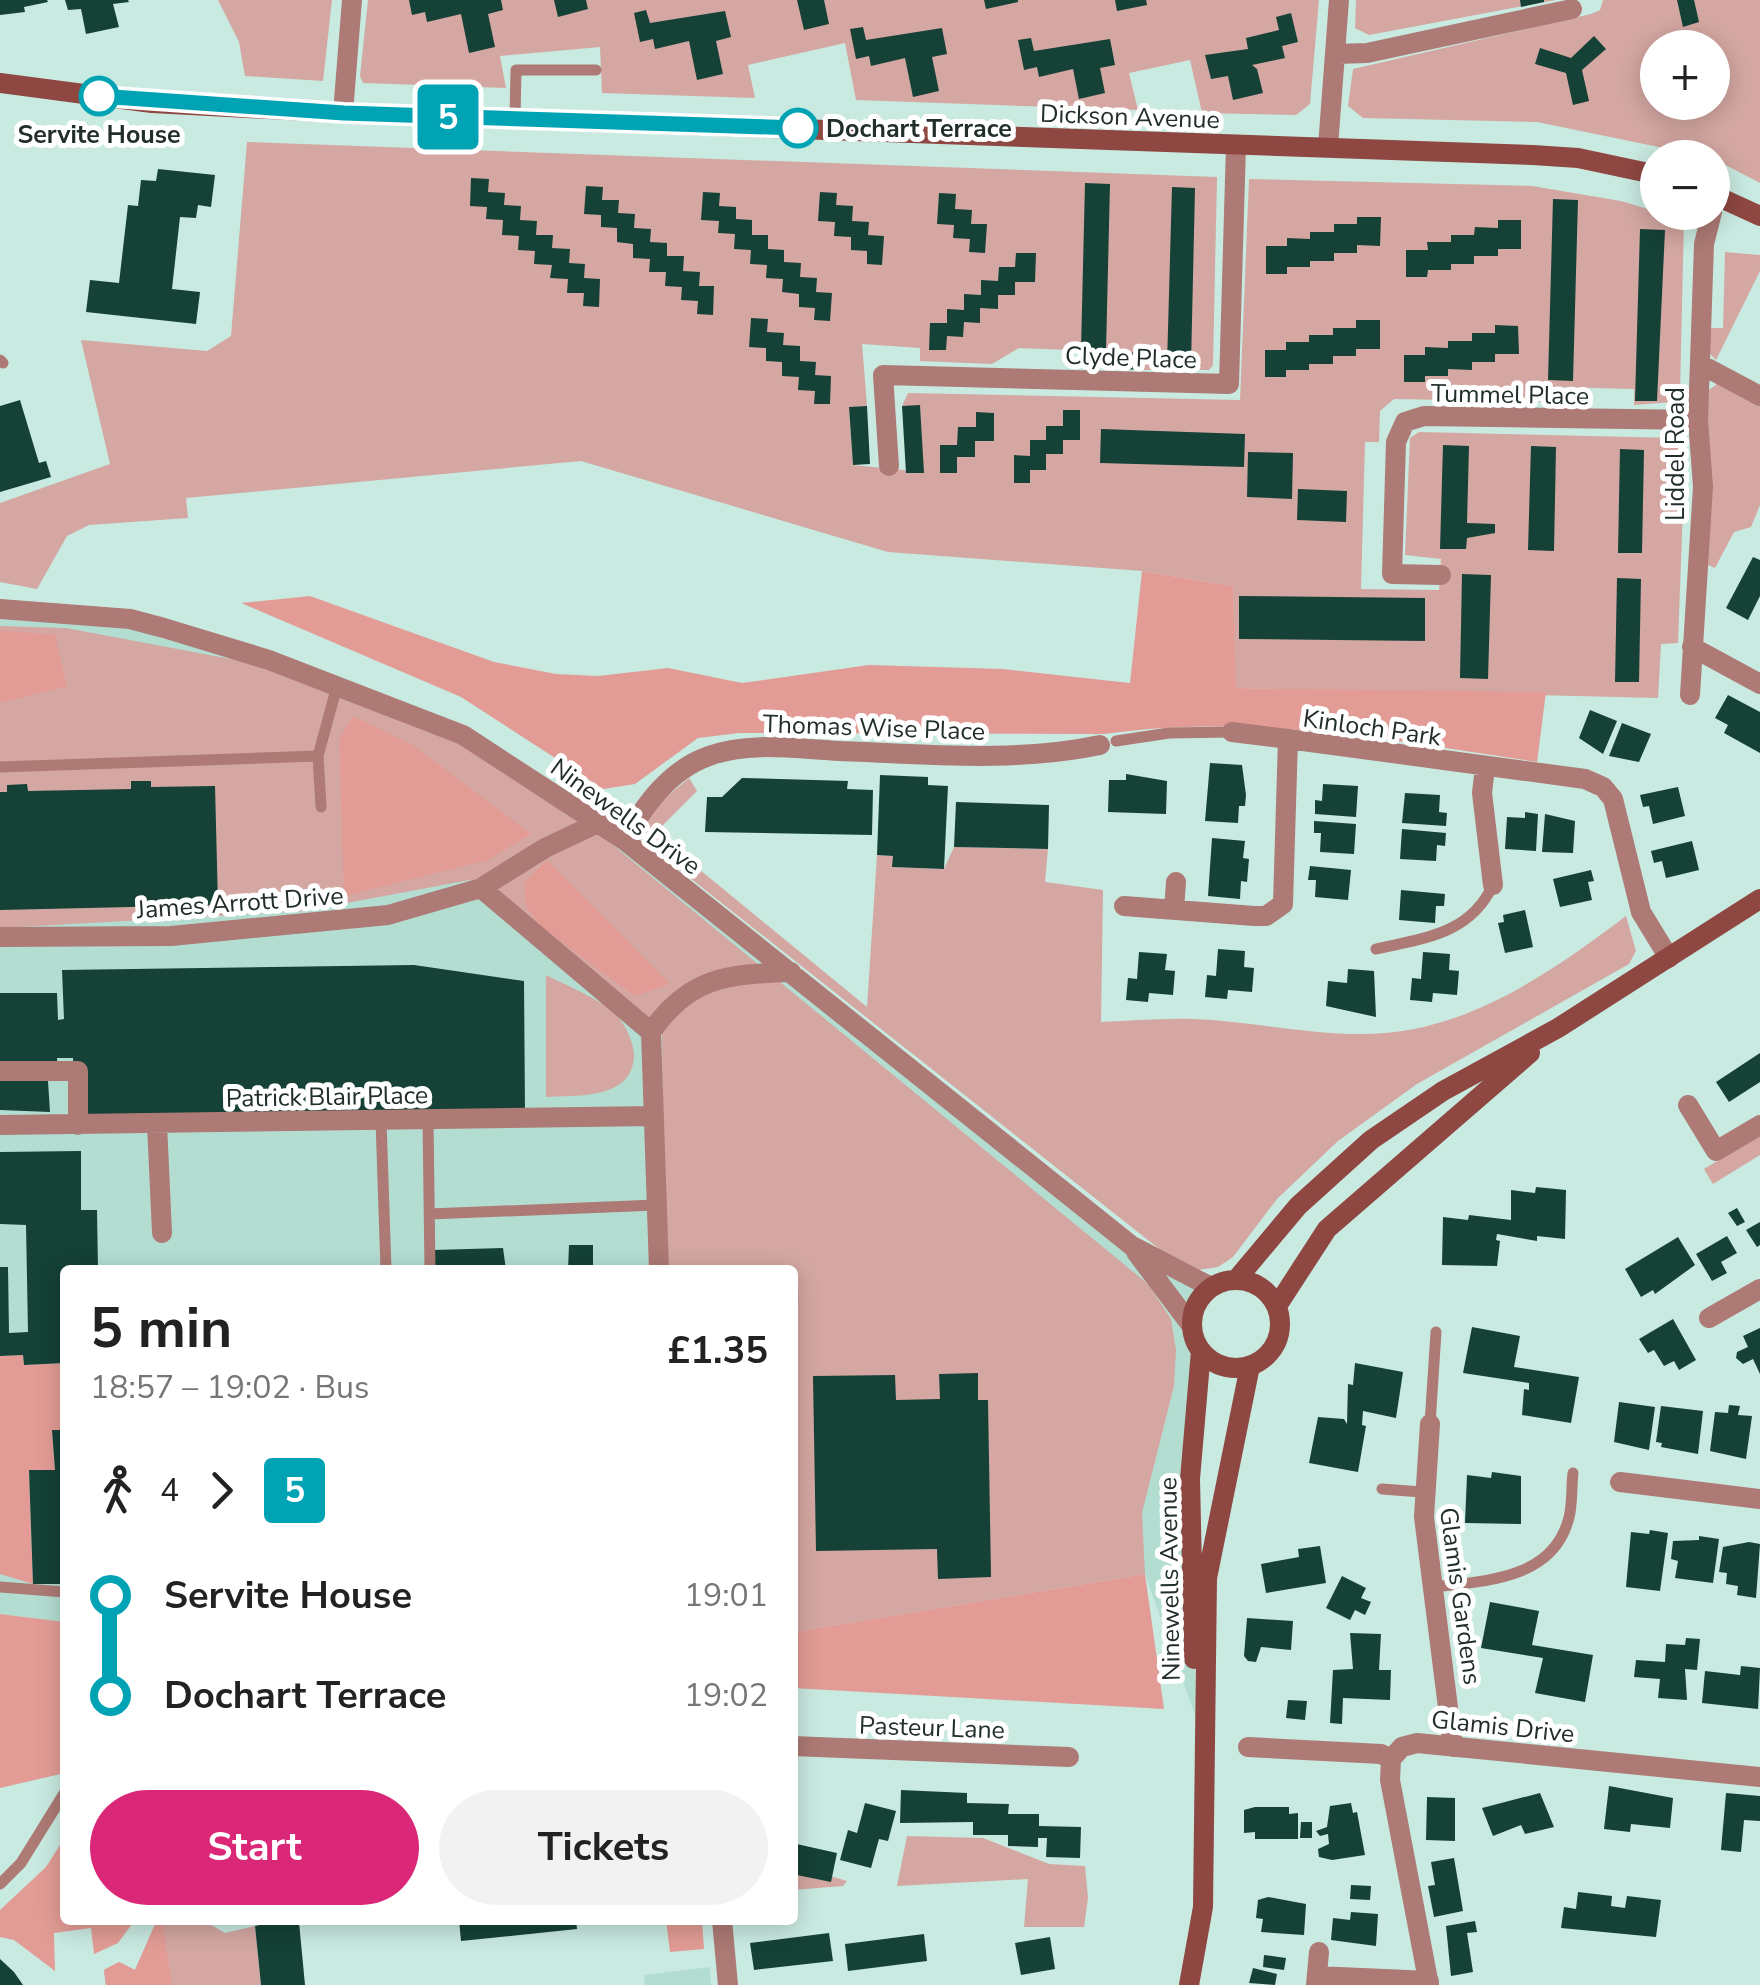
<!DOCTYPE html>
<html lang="en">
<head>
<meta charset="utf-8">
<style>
  :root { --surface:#fff; --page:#f2f2f2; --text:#222; --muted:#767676; --accent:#db2777 }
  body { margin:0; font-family:"Nunito Sans",sans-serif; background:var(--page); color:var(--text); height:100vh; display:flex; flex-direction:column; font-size:38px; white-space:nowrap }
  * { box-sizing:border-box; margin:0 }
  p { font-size:32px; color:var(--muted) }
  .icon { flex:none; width:55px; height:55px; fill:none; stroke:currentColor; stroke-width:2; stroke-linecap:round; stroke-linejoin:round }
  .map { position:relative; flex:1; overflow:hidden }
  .details { position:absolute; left:60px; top:1265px; width:738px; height:660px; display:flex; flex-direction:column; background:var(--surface); border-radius:10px; box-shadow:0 5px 25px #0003 }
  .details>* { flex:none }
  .badge { padding:0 20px; border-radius:8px; font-size:35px; line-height:65px }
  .controls { position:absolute; left:1640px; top:30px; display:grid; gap:20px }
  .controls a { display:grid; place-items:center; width:90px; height:90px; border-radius:50%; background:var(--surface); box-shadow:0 5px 25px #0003; font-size:50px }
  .map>.badge { position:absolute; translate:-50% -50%; box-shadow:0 0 0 5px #fff }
  .legs { display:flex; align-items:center; gap:15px; height:110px; padding:0 30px; font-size:32px }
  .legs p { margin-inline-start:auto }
  .overview { display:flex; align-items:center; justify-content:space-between; height:170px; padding:0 30px }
  h1 { font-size:55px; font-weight:700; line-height:75px }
  .cta { display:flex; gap:20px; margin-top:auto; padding:20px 30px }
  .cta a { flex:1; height:115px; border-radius:60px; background:var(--accent); color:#fff; font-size:40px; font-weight:700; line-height:115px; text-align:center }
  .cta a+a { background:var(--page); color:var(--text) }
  ul { padding:0 30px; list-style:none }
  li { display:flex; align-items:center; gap:35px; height:100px; font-size:38px }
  li i { display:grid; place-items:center; width:15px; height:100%; margin:0 12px; background:currentColor }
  li i::after { content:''; width:25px; height:25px; margin:-12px; border:8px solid; border-radius:50%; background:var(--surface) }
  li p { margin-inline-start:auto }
  li:first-child i { background:linear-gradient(#0000 50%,currentColor 0) }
  li:last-child i { background:linear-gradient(currentColor 50%,#0000 0) }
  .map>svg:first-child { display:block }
</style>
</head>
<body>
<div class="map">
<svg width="1760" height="1985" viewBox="0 0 1760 1985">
  <rect width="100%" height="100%" fill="#c9eae1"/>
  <path fill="#b4ddd2" d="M0,609l164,19 436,194 604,468 -13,35 10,26 -11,223 7,147 -52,-147 -352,58 -1,-362h-727v352l-65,-8z
    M710,1967l1,18h-66l-1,-10z"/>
  <path fill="#d4a7a2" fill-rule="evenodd" d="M218,0h114l-9,81 -78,-5 -6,-34z
    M368,0h951l-9,104 -14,11 -94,-2 -12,-53 -61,13 9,37 -282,-10 -11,-57 -97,22 7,33 -153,-5 -2,-46 -100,9 6,32 -143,-5 -3,-7z
    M1356,0h200l-187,35 -14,-7z
    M1603,0h157v183l-48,-25 -175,-36 -174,-4 -15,-12 5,-37 238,-55 9,-4zM1658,48h54v54h-54z
    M247,142l970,35 -4,188 -4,5h-65v-17l-125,-5 -27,16 -72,-3v-13l-58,-4 5,62 -18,2 4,57 70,7 -3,-66h-18l6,-13 332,7 9,-221 283,7 89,15 63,19 -4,172 -7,10 -39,3v-16l-83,-2 -1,15 -156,-3 -14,12 -1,31h-14l-4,147 78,1 2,-31 -36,-4 5,-117 9,-6 258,6 8,16 -7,189 -17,1 -3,54 -423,-10 -2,-102 -91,-15 -254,-19 -307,-91 -395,37 2,20 -99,7 -22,11 -30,53 -37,-7v-79l110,-39 -29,-124 126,11 24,-15z
    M1725,252l35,3v16l-44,89 -8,-8v-24h15z
    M1717,384l43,22v99l-9,22 -17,5 -19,36 -7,-3 -3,-172z
    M0,626l66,2 202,38 194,76 140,94 546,448 23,35 5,31 -2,36 -32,127 3,61 -352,58 -1,-362h-128l-2,-237 -192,-153 -166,31 -304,17z
    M689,778l8,13 -42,42 212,174 10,-152 16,1v11l51,2 10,-22 94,2 -3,33 58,8 -2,132c31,-1 61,-4 92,-3 58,2 115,16 174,15 98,-1 185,-62 259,-118l10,35 -7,13 -212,120 -79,57 -61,58 -44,58 -15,10 -20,3 -21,-7 -540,-427 15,-27z
    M546,975c21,11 51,22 69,39 10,9 19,28 19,42 -2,44 -56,39 -88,41z
    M1760,1135v20l-47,29 -9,-15z
    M907,1836l76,2 66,26 36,2 3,32 -4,29h-60l4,-48 -131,7z
    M793,1865l54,16 -4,5 -50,4z
    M157,1920h46l22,13 30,-7 6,59h-155l-2,-15 15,-8 16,8z"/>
  <path fill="#e29c95" d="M1142,571l91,15 3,102 310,4 -9,70c-145,-22 -286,-49 -433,-28l-365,-1 -41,5 -63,46 -32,5 -142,-92 -220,-94 69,-7 184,66 62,12 42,2 70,-8 74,15 127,-18 134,4 127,14z
    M0,630l55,5 12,51 -67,17z
    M353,716l60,29 118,89 -43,26 -144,36 -5,-157z
    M547,860l123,124 -35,12 -95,-70 -14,-20 -2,-23z
    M23,1355l1,10 41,-2v67l-13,1 3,39 -26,1 4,113 -33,-10v-218z
    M1145,1574l19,135 -371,-21v-56z
    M0,1614l65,8v151l-65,15z
    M65,1837v83h70l-17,23 -24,11 -3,-26 -37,5 1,38 -41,-31 -14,-3v-27l46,-43z
    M157,1920h5l10,65h-66l-2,-15 15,-8 16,8z
    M666,1920h36l2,29 -34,3z"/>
  <path fill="#154137" d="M0,0h47l1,2 -24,5 1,5 -25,3z
    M65,0h63l1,2 -16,2 6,23 -33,7 -5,-25 -13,1z
    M409,0h92l2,10 -15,4 7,33 -26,6 -8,-39 -34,8 -2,-10 -13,3z
    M554,0h32l2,9 -30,8z
    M797,0h27l5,24 -25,6z
    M984,0h34v2l-32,7z
    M1115,0h31l1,5 -30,6z
    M1520,0h24v2l-23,5z
    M1677,0h17l5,22 -16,5z
    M646,10l4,13 75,-12 6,26 -15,4 7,33 -26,6 -8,-39 -34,8 -2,-10 -13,3 -6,-29z
    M1291,13l7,29 -16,4 3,12 -33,7 5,4 6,24 -30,7 -5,-24 -17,3 -6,-24 43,-6 -2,-11 33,-8 -3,-13z
    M863,27l3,13 76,-12 5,26 -15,3 7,34 -26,6 -8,-39 -34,8 -2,-10 -13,3 -6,-30z
    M1594,36l12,13 -24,21 7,31 -16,4 -7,-32 -31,-9 5,-16 31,10z
    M1031,38l3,13 76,-12 5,26 -15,3 5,25 -26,6 -6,-30 -34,8 -2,-10 -13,3 -6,-30z
    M158,169l57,6 -4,32 -13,-2 -2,13 -16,-1 -8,72 28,3 -4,32 -110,-12 4,-32 29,3 9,-78 10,1 3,-26 15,1z
    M471,178l18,1 -1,13 17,1 -1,12 17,1 -1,14 17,1 -1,14h17l-1,13 18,1 -1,14 16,1 -1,14 16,1 -1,28 -16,-1 1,-13h-17l1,-14 -18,-1 2,-13 -18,-1 1,-13 -17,-1 1,-14 -17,-1 1,-15 -17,-1 1,-12 -17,-1z
    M1085,183l25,1 -4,167 -25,-1z
    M586,186l17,1 -1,13h17l-1,13 17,1 -1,14 17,1 -1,13 17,1v13h17l-1,15 17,1 -1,14h15l-1,29 -16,-1 1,-13 -17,-1 1,-13 -17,-1 1,-14h-17l1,-13 -17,-1v-14l-16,-2v-14l-16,-1v-12l-17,-1z
    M1172,187l23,1 -4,177h-24z
    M703,192l17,1 -1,13 17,1v12l16,1v15h16v14l16,1v12l17,1 -1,14 17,1 -1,14 16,1 -2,28 -16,-1 1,-12 -16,-1v-13l-17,-2 1,-13 -17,-1 1,-13 -17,-1 1,-14 -17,-1 1,-15 -17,-1 1,-12 -18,-1z
    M820,192l17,1 -1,12 17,1 -1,15 17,1 -1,13 16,1 -2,29 -15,-1v-13l-16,-1v-13l-17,-1 1,-14 -17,-1z
    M939,193l17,1 -1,15 17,1 -1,14h16l-2,29 -16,-1 1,-13 -17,-1 1,-13 -17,-1z
    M1553,199l25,1 -5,181 -25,-1z
    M1357,217h24l-1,29 -23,-1v8h-23v8h-24v6h-23v7h-21v-28h21v-8l23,1v-7h24v-8h23z
    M1498,220h23v29h-23v7h-24v8h-23v6h-23l-1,7h-21v-27h22l-1,-8h24v-7h23l1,-8 23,1z
    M1640,229l25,1 -8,171h-22z
    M1016,253h20l-1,29h-20v13h-17v14l-18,-1v15l-16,-1 -1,15 -16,-1 -1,14h-17l1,-27h17v-14l17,1v-16l17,1v-15l17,1 1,-14h16z
    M751,318l17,1 -1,13 17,1 -1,12 17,1v15l16,1 -1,13 16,1 -1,28h-16l1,-13 -17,-1 1,-13 -17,-1v-14l-16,-1v-13l-17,-1z
    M1356,320h24v29h-24v7h-23v8h-24v6h-23v7h-21v-27h21v-8h23v-7h24v-7h23z
    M1495,325l23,1 1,28h-24v8h-23v8l-24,-1v7h-23v6h-21v-27h21v-8l23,1v-7h24v-8h23z
    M1123,352l18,1 -1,17 -17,-1z
    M20,400l19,63 7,-2 5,16 -51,15v-86z
    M920,405l4,68h-18l-4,-67z
    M867,406l3,58 -17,1 -4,-58z
    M1063,410h17v30h-17v14h-17v16h-16v13h-16v-28l16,1v-16h16v-14h17z
    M976,412l18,1v28h-19v16h-18v16h-17v-28h17l1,-18h18z
    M1101,429l144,5 -1,33 -144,-4z
    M1443,445l26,1 -2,77 28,1v9l-28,5 -1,11h-26z
    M1531,446l25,1 -2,104 -26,-1z
    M1620,449l24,1 -2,103h-24z
    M1248,452l45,1 -1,46 -45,-2z
    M1298,489l49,2 -1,31 -49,-2z
    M1753,557l7,3v36l-12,24 -22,-12z
    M1462,574l29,1 -3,104 -28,-1z
    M1617,578l24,1 -2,103h-24z
    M1239,596l186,2v43l-186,-2z
    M1728,695l32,17v41l-36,-20 4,-8 -13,-7z
    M1590,710l27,11 -14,33 -24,-16z
    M1622,723l29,11 -12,28 -30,-6z
    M1210,763l32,2 4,30 -1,11h-6l-1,17 -33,-2z
    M1126,774l41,7 -1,33 -58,-2 1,-32h17z
    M880,775l48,2v8l20,1 -4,83 -52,-2 1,-11 -16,-1z
    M742,778l106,3 -1,8 26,1 -1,45 -167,-3 2,-35h15z
    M131,781h20v6l64,-1 3,119 -218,5v-118h7v-7l20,-1 1,7 103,-2z
    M1323,784l35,2 -2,31 -41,-3v-14l7,1z
    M1678,787l7,29 -32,8 -4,-18 -6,1 -3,-12z
    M1405,793l35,2 -1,17 8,1 -1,13 -44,-3z
    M956,802l93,3 -1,44 -94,-2z
    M1525,812l13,2 -2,37 -31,-2 2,-32 18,1z
    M1545,814l30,7 -2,32 -31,-1z
    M1314,821l42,3 -2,30 -34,-2 1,-19h-7z
    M1402,829l44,4 -1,13 -8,-1 -1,16 -36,-2z
    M1212,838l33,3 -2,17 6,1 -1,11 -1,12 -6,-1 -1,18 -32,-3z
    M1692,841l7,29 -33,8 -4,-17 -8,2 -3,-12z
    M1310,866l41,4 -3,30 -33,-3 1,-17h-8z
    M1591,870l3,11 -6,1 4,18 -32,7 -7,-28z
    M1401,890l44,4 -1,12h-8l-1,17 -36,-3z
    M1525,910l8,37 -28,6 -7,-30 6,-1 -1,-7z
    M1218,949l27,2 -1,16 10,1 -2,24 -24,-2 -1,9 -22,-2 2,-22 9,1z
    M1139,952l28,2 -2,16 10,1 -2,24 -24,-2 -1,9 -22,-2 2,-22 9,1z
    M1423,952l27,2 -1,16 10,1 -2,24 -24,-2 -1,9 -22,-2 2,-22 9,1z
    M414,965l110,16 1,132 -449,13 -3,-68h-16l1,23h-10l2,31 -50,-2v-117h57l1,27 6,-1 -2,-49z
    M1348,969l26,2 2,46 -50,-11 2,-25 19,2z
    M1760,1053v29l-31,20 -13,-20z
    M81,1151v59h16l1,60h-33v93l-41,2 -1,-10 -23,1v-89h8l1,66 19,-1 -2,-107 -26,-1v-72z
    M1536,1187l30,3 -1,49 -28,-3v5l-40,-7 -1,6 4,1 -3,25 -55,-1 1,-48 25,3 1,-5 42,5v-30l24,3z
    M1737,1208l8,14 -8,4 -9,-13z
    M1760,1222v23l-3,2 -11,-17z
    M1727,1236l10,17 -16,9 6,11 -15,8 -16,-27z
    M1678,1237l17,28 -40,29 -2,-4 -12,7 -16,-28z
    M569,1245h24v25h-25z
    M503,1248l3,22h-71l-1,-20z
    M1673,1319l23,41 -17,10 -5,-9 -10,5 -10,-16 -6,3 -9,-14z
    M1472,1327l48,9 -6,31 65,10 -8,46 -49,-8 2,-26 5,1v-7l-66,-10z
    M1760,1328v46l-7,-15 -10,5 -7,-6 1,-6 11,-5 -5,-11z
    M1355,1363l48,9 -7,46 -33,-7 -1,14 4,1 -8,46 -49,-9 9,-46 26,2 3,5 1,-40 5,1z
    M978,1373v27h10l3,177 -53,2 -1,-30 -121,2 -3,-175 82,-1 1,25 44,-1 -1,-25z
    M1619,1402l36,5 -6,43 -35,-8z
    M1729,1405l11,1 -2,9 14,1 -6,43 -36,-8 5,-39 13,1z
    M1661,1406l42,5 -5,43 -37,-7 1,-4 -6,-1z
    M52,1430h13v154h-32l-4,-114h26z
    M1492,1472l29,4v48l-56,-1 2,-48 24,3z
    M1650,1530l18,3 -8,58 -34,-4 5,-55 18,2z
    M1699,1536l20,3 -6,44 -38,-5 3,-17 -7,-2 2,-18 26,-1z
    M1749,1542l11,2 -4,54 -19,-3 1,-9 -12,-2 1,-11 -8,-1 4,-25z
    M1320,1546l6,37 -60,10 -5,-29 38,-7 -1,-8z
    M1342,1576l24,12 -5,10 10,4 -6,13 -10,-5 -5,10 -24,-12z
    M1490,1602l49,9 -7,34 61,10 -8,47 -50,-9 8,-35 -62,-10z
    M1247,1618l46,3 -2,29 -30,-3 -5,15 -8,-1 -4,-5z
    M1350,1633l31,1 -2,36h12l-1,30 -47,-2 -1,26 -12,-1 3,-53 20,-1z
    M1686,1638l14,1 -3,31 -12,-1 2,31 -29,-2 2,-19 -26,-2 2,-17 29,2 1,-18 19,1z
    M1741,1666l19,2 -2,41 -56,-6 3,-32 35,4z
    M1288,1700l19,1 -2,19 -19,-2z
    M1609,1786l64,12 -3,30 -39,-4 -1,8 -26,-3z
    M901,1790l66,3v10l42,1 -1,10h31v12l42,1 -1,31 -34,-1 1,-19h-9v9l-30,-1v-11h-35v-13l-73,1z
    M1540,1793l14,34 -29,7 -4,-9 -28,11 -11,-28z
    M1726,1793l34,3v25l-16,-1 -3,32 -20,-2z
    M1427,1797l28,1v43l-29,-1z
    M865,1803l31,8 -8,30 -9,-2 -8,29 -31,-8 8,-30 9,3z
    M1351,1803l2,10 4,-1 8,43 -33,5 -13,-3 -1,-8 11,-5 -1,-10 -8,2 -4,-5 11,-4 3,-21z
    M1255,1807h34v7l9,-1v26h-43v-7l-11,1v-23z
    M1301,1822h11v16h-12z
    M792,1843l45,10 -6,29 -39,-8z
    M1454,1858l9,53 -29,6 -6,-31 7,-1 -4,-23z
    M1351,1885l20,1 -1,14 -20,-1z
    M1578,1892l34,4 -1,10 14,2 2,-12 34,4 -5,37 -95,-9 3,-21 12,2z
    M1268,1897l38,7 -2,31 -43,-3 2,-13 -7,-1 2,-18z
    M1351,1912l27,2 -2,32 -45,-6 2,-22 17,2z
    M281,1920l18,2 6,63h-44l-6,-59z
    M459,1920h117l1,9 -116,12z
    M1475,1921l2,11 -10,1 6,39 -22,4 -5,-50z
    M829,1933l4,28 -79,9 -4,-27z
    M924,1934l3,27 -79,10 -3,-27z
    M1050,1937l5,32 -34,6 -6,-32z
    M1264,1955l22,3 -2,12 -21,-3z
    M0,1959l14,13 9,13h-23z
    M1253,1968l24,6 -2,11 -26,-2z"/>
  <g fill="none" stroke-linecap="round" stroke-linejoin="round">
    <path stroke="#ad7a75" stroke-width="11" d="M515,119l1,-49h80
      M0,360l3,3
      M1116,741l53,-8 63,-1
      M0,767l318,-11
      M321,807l-3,-51 19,-70
      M1376,949c49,-11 94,-15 117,-64
      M428,1119l2,151
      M381,1120l5,150
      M429,1214l228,-9
      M1430,1424l6,-92
      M1382,1489l40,3
      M0,1587l65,5
      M1434,1587c49,-6 117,-7 134,-66 5,-14 3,-33 5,-48
      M0,1884l21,-21 44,-71"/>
    <path stroke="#ad7a75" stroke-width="20" d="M1338,54l29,-1 205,-44
      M343,113l9,-113
      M1328,147l11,-147
      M1700,364l60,32
      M889,466l-6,-91 346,9 7,-239
      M1441,575l-49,-1 4,-132 9,-20 19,-6 274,4
      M0,609l130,10 34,9 105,32 194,75 161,105 508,406 79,41
      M1692,647l68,37
      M1690,695l13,-208 -5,-67 6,-176 8,-32
      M1232,732l56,7
      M1485,767l-3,26 11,92
      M624,840c21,-35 45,-70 85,-84 41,-15 88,-7 130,-5 87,3 175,12 261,-6
      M481,888l170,144
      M1124,906l130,10h12l17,-12 5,-165 297,40 18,8 10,12 28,113 28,46
      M1174,910l2,-28
      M0,937l171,-1 217,-21 93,-27 64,-40 55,-26
      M0,1071h78v54
      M1688,1105l28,46 44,-26
      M157,1124l5,109
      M0,1125l654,-9
      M1136,1252l55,73
      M659,1270l-8,-238c38,-55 76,-58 140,-60
      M1709,1318l51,-29
      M1430,1424l-6,93 29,230
      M1620,1482l140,17
      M792,1746l277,11
      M1248,1747l133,7 10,5
      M1391,1759l11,-12 15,-4 343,34
      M1391,1759l-1,21 39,205
      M722,1920l6,65
      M1317,1976l112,5
      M1316,1985l3,-33"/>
    <path stroke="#8f4742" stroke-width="20" d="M0,83l152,20 191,10 1190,42 45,3 80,17
      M1712,194l48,22
      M1192 1324a44 44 0 1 1 88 0a44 44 0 1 1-88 0Z
      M1236,1280l62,-74 73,-66 72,-49 115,-63 202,-129
      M1277,1306l50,-77 203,-176
      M1194,1659l-4,-180 11,-128
      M1189,1985l14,-78 4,-329 43,-212"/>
  </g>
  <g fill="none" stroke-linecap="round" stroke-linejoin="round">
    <defs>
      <path id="line-1" d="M99,96l245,17 454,15"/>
    </defs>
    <use href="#line-1" stroke="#fff" stroke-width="22"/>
    <use href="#line-1" stroke="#00a3b4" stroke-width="15"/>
  </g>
  <g fill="#fff" stroke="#00a3b4" stroke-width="5">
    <circle cx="99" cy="96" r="18"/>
    <circle cx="798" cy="128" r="18"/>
  </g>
  <g text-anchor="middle" stroke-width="10" stroke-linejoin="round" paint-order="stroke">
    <g font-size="25" fill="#222e2b" stroke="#fff">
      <text transform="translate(1130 116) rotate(2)" y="9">Dickson Avenue</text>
      <text transform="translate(1131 357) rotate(2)" y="9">Clyde Place</text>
      <text transform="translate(1510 394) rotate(1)" y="9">Tummel Place</text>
      <text transform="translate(1675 454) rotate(-90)" y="9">Liddel Road</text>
      <text transform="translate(874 727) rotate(2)" y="9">Thomas Wise Place</text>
      <text transform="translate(1372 727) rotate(8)" y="9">Kinloch Park</text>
      <text transform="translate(626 816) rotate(36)" y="9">Ninewells Drive</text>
      <text transform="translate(240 902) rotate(-4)" y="9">James Arrott Drive</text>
      <text transform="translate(327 1096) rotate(-1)" y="9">Patrick Blair Place</text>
      <text transform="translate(1169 1579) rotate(-91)" y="9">Ninewells Avenue</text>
      <text transform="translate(1461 1596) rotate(82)" y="9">Glamis Gardens</text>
      <text transform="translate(1503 1726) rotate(6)" y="9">Glamis Drive</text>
      <text transform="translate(932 1727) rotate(2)" y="9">Pasteur Lane</text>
    </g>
    <g font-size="25" font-weight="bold" fill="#222e2b" stroke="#fff" text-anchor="start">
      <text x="826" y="137">Dochart Terrace</text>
      <text x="99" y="143" text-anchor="middle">Servite House</text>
    </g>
  </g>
</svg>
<div class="controls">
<a>+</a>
<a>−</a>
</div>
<b class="badge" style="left:448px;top:117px;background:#00a3b4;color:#fff">5</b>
<section class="details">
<div class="overview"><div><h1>5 min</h1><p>18:57 – 19:02 · Bus</p></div><b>£1.35</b></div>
<div class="legs"><svg class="icon" aria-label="walk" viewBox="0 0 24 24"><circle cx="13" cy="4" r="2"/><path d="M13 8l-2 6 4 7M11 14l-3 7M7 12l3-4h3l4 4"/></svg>4<svg class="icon" aria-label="forward" viewBox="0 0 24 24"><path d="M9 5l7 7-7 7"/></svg><b class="badge" style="background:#00a3b4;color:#fff">5</b></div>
<ul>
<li><i style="color:#00a3b4"></i><b>Servite House</b><p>19:01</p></li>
<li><i style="color:#00a3b4"></i><b>Dochart Terrace</b><p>19:02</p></li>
</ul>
<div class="cta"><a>Start</a><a>Tickets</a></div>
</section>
</div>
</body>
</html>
